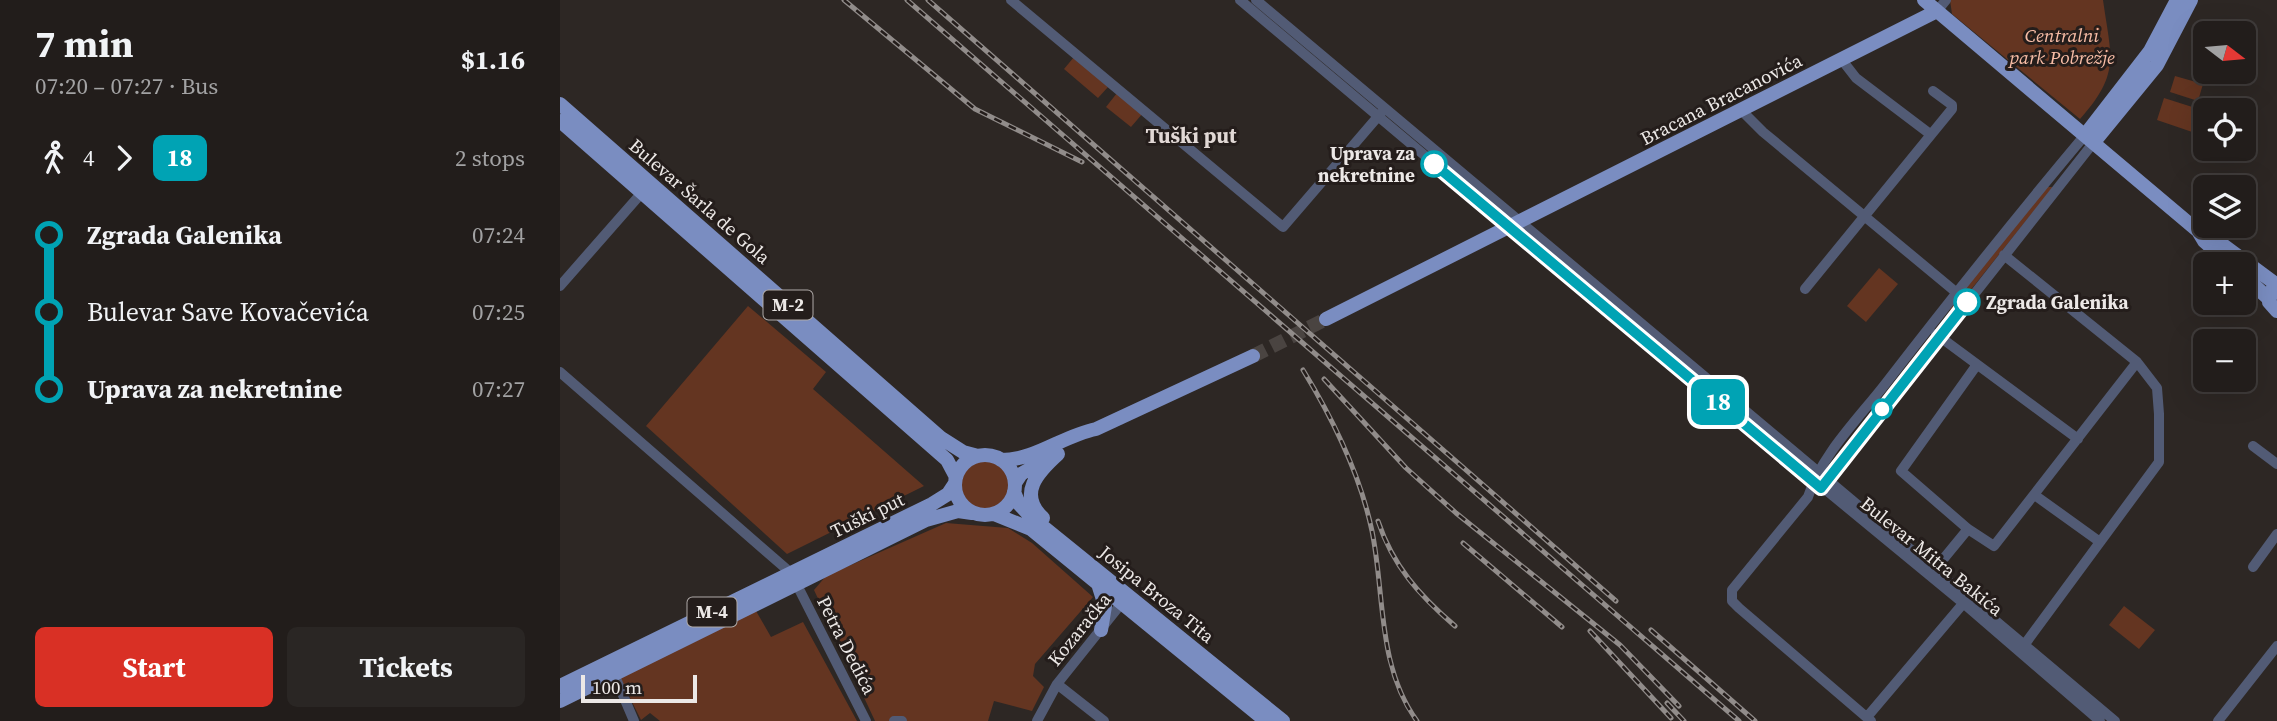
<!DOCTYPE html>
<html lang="en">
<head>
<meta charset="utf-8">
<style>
  :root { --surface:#221d1b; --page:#2a2624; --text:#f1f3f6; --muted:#a2a2a3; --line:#3f3b3a; --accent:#d93025 }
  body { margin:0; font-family:"Source Serif 4",serif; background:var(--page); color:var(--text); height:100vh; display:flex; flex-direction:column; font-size:26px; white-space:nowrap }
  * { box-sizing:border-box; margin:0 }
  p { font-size:23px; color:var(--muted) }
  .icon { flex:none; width:38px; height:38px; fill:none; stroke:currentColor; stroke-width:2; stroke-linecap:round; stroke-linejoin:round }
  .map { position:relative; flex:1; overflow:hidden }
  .side { display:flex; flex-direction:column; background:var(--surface); width:560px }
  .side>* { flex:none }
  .badge { padding:0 14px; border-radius:10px; font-size:24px; line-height:46px }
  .needle { width:46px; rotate:106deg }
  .controls { position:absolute; left:1633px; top:21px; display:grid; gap:14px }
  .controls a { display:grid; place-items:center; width:63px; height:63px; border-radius:10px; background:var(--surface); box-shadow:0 7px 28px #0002,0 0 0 2px var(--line); font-size:35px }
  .scale { position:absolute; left:21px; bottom:18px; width:116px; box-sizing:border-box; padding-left:7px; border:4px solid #ece8e6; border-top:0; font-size:19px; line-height:24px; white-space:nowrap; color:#ece8e6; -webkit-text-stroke:5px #241d1b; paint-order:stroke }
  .map>.badge { position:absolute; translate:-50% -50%; box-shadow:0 0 0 4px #fff }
  .legs { display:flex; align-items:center; gap:10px; height:77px; padding:0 35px; font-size:23px }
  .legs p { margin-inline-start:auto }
  .summary { display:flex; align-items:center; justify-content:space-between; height:119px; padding:0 35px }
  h1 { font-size:38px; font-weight:700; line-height:52px }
  .action { display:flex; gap:14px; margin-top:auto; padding:14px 35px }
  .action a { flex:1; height:80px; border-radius:10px; background:var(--accent); color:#fff; font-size:28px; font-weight:700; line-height:80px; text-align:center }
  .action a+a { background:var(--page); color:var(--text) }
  ul { padding:0 35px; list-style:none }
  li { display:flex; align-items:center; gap:24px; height:77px; font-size:26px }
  li i { display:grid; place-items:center; width:10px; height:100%; margin:0 9px; background:currentColor }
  li i::after { content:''; width:18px; height:18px; margin:-9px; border:5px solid; border-radius:50%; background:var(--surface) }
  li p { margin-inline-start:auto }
  li:first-child i { background:linear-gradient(#0000 50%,currentColor 0) }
  li:last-child i { background:linear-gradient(currentColor 50%,#0000 0) }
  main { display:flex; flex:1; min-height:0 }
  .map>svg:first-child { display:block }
</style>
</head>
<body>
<main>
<section class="side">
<div class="summary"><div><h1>7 min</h1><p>07:20 – 07:27 · Bus</p></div><b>$1.16</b></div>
<div class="legs"><svg class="icon" aria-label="walk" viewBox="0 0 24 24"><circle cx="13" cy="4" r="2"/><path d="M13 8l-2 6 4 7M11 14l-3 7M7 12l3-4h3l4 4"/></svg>4<svg class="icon" aria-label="forward" viewBox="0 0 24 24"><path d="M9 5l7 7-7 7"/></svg><b class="badge" style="background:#00a3b4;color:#fff">18</b><p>2 stops</p></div>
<ul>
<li><i style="color:#00a3b4"></i><b>Zgrada Galenika</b><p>07:24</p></li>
<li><i style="color:#00a3b4"></i><span>Bulevar Save Kovačevića</span><p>07:25</p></li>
<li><i style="color:#00a3b4"></i><b>Uprava za nekretnine</b><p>07:27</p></li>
</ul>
<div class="action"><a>Start</a><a>Tickets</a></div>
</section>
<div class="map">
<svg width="1717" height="721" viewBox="0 0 1717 721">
  <rect width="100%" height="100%" fill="#2d2724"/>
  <path fill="#643521" d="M1390,0h153c8,57 18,73 -23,119l-128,-105z
    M514,57l34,30 -10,11 -34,-29z
    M1615,76l28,8 -5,17 -28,-9z
    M557,93l26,20 -12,14 -25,-20z
    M1604,98l41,13 -4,24 -44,-15z
    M1486,187h7l-100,125 -4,-3z
    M1319,268l19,16 -32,38 -19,-16z
    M188,306l78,66 -13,17 111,97 -137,68 -141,-128z
    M401 485a24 24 0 1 1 48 0a24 24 0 1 1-48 0Z
    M386,523l62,5 24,15 61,54 -58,67 -2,12 11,11 -12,24 -38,-10 -6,20h-113l-61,-131 12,-14z
    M192,604l19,33 32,-15 54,99h-197l-10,-8 -9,7 -23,-46z
    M1564,606l31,24 -16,19 -30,-24z"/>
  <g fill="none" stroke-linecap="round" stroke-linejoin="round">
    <path stroke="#4a4441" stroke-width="14" stroke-dasharray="14 7" stroke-linecap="butt" d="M693,356l73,-37"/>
    <path stroke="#525b75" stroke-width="10" d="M451,0l272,227 98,-114
      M680,0l386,325 337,278 137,118
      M696,0l859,721
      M1377,11l9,-11
      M1282,60l14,18 74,56
      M1182,111l21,21 194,161
      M1444,255l133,107 20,26 2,26v48l-137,186
      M0,286l86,-98
      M1245,289l147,-180v-4l-19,-14
      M1376,334l142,105
      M1416,366l-75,105 67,58 26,17 143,-184
      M0,372l231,201
      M1693,446l24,18
      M1264,485l270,-343
      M1476,496l64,46
      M1693,567l24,-33
      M1371,574l37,-45
      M237,585l69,136
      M54,674l20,47
      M497,684l47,37
      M1307,717l100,-118
      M334,721h8
      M477,721l20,-37 68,-85
      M1311,721l-132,-113 -7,-7v-11l76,-93c13,-42 51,-79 78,-114 65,-84 131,-167 199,-248
      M1658,721l59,-75"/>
    <path stroke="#7a8dc1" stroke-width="14" d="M1364,0l274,231 6,10 26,23
      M0,104l381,334 22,14 15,4
      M0,121l387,339 9,17
      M1525,135l65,-84 27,-51
      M1534,142l63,-77 34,-65
      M1651,236l66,49
      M1684,276l24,22
      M1712,290l-3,12 8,9
      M766,319l611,-308
      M395 485a30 30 0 1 1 60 0a30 30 0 1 1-60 0Z
      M441,460c35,0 61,-24 95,-31l157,-73
      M455,483l6,-9 26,-15
      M454,492l5,12 12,13 252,204
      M434,514l37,15 235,192
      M483,518c-26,-24 -5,-46 15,-64
      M539,587l6,19 -4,24
      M0,686l372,-182 16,-10 6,-9
      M0,701l366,-181 32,-9 14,2"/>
    <defs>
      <path id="rail" d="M284,0l131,109 107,53
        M347,0l832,721
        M368,0l688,601
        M743,370c30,49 57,104 69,161 13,64 5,135 45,190
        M764,379l82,89 50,45 164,132 59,61
        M818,521c15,45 41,74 77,105
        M903,543l99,84
        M1091,630l104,91
        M1030,631l81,87
        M1107,703l17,18"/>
    </defs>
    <use href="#rail" stroke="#918c8a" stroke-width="5"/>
    <use href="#rail" stroke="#241d1b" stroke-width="2.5" stroke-dasharray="8" stroke-linecap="butt"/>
  </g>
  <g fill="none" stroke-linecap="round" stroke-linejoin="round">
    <defs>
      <path id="line-1" d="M874,164l387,324 146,-186"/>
    </defs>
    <use href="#line-1" stroke="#fff" stroke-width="16"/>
    <use href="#line-1" stroke="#00a3b4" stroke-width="10"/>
  </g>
  <g fill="#fff" stroke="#00a3b4" stroke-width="3.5">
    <circle cx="874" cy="164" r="12"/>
    <circle cx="1407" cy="302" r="12"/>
    <circle cx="1322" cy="409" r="9"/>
  </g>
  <g text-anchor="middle" stroke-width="6" stroke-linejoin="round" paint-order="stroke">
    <g fill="#241d1b" stroke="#b0aba9" stroke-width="2">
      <rect x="203.5" y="290.5" width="49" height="29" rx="5"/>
      <rect x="127.5" y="597.5" width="49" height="29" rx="5"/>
    </g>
    <g font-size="18" font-weight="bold" fill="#ece8e6">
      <text x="228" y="311">M-2</text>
      <text x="152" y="618">M-4</text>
    </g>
    <g font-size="19" font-style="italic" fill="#f8bda6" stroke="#241d1b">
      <text x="1502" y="42">Centralni<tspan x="1502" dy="22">park Pobrežje</tspan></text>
    </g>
    <g font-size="19" fill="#ece8e6" stroke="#241d1b">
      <text transform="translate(1161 99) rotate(-27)" y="7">Bracana Bracanovića</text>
      <text transform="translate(140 201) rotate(41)" y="7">Bulevar Šarla de Gola</text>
      <text transform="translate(307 515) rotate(-26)" y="7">Tuški put</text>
      <text transform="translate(1372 556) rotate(39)" y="7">Bulevar Mitra Bakića</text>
      <text transform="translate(597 594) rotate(39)" y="7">Josipa Broza Tita</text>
      <text transform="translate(519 629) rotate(-51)" y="7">Kozaračka</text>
      <text transform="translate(287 645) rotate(63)" y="7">Petra Dedića</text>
    </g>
    <g font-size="19" font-weight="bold" fill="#ece8e6" stroke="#241d1b" text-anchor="end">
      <text x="855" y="160">Uprava za<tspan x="855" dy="22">nekretnine</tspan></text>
      <text x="1426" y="309" text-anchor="start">Zgrada Galenika</text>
    </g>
    <g font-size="21" font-weight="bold" fill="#e1d8d5" stroke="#241d1b">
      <text x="631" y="143">Tuški put</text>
    </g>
  </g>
</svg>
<div class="controls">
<a><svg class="needle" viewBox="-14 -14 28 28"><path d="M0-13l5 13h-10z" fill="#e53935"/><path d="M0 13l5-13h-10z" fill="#a2a2a3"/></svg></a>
<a><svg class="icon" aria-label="locate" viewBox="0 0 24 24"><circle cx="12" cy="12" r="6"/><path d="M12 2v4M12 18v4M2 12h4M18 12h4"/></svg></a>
<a><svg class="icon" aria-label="layers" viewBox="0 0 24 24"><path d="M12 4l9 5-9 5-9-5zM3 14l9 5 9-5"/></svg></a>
<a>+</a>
<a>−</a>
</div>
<div class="scale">100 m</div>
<b class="badge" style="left:1158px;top:402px;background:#00a3b4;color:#fff">18</b>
</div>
</main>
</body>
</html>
